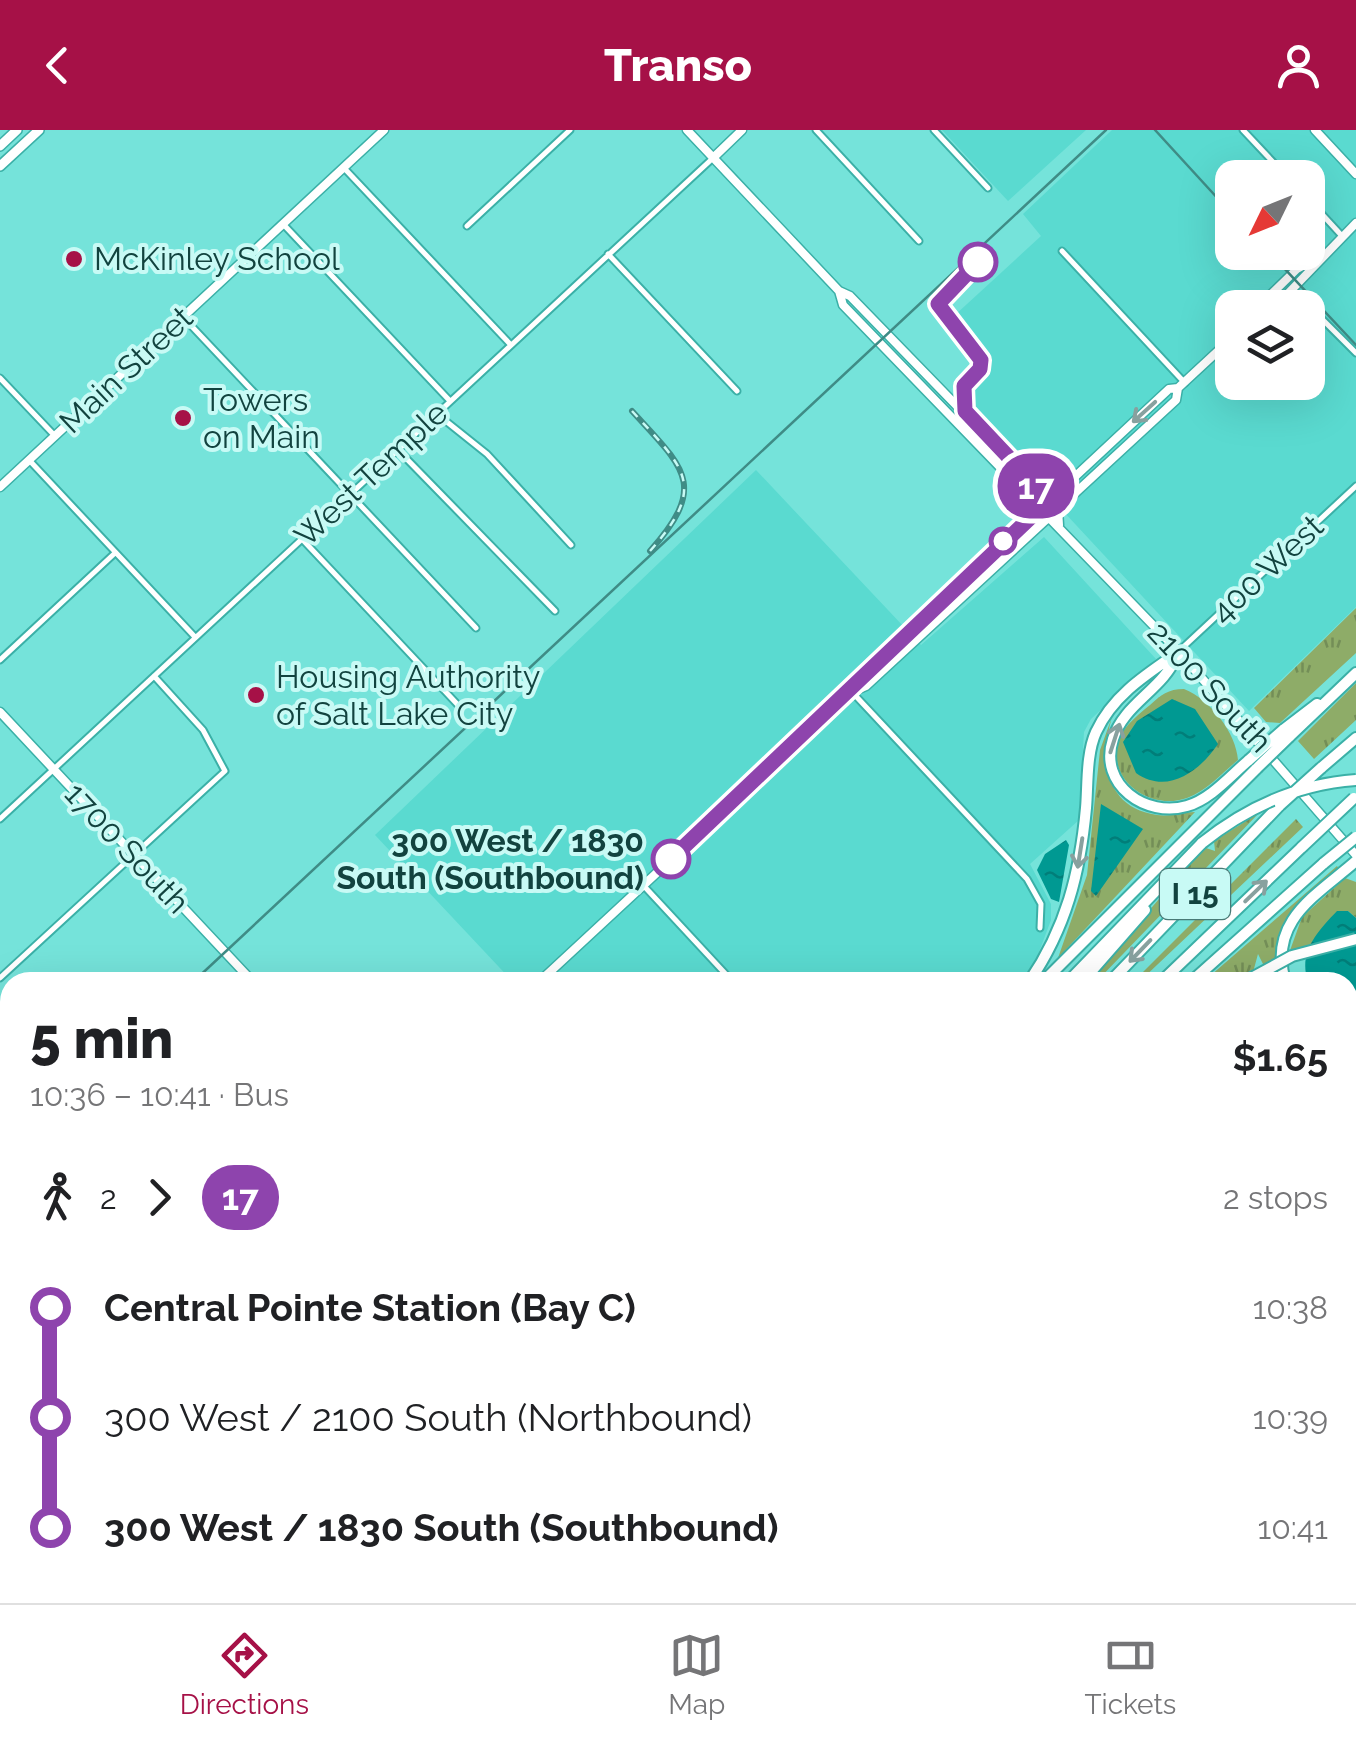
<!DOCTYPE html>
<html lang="en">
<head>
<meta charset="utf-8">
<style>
  :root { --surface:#fff; --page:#f6f6f6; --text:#202124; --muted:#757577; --line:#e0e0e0; --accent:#a61147 }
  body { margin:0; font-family:Raleway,sans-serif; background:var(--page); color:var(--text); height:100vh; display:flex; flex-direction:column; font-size:38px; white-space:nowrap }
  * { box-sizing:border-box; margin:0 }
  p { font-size:32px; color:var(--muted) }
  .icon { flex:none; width:55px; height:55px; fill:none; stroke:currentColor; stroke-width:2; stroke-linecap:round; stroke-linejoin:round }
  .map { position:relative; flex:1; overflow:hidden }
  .details { position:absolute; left:0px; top:842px; width:1358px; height:632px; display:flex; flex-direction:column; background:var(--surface); border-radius:30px 30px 0 0; box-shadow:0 10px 40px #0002 }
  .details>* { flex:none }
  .badge { padding:0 20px; border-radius:32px; font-size:35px; line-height:65px }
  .needle { width:65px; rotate:227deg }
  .buttons { position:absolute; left:1215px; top:30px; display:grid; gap:20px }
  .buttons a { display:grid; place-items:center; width:110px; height:110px; border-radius:20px; background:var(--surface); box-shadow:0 10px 40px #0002; font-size:50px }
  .map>.badge { position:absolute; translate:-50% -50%; box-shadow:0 0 0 5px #fff }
  .legs { display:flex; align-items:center; gap:15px; height:110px; padding:0 30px; font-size:32px }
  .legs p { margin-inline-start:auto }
  .head { display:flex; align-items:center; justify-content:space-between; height:170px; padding:0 30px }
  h1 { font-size:55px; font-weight:800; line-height:75px }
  ul { padding:0 30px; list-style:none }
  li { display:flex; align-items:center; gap:35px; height:110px; font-size:38px }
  li i { display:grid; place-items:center; width:15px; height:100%; margin:0 12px; background:currentColor }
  li i::after { content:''; width:25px; height:25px; margin:-12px; border:8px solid; border-radius:50%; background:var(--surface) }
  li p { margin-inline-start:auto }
  li:first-child i { background:linear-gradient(#0000 50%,currentColor 0) }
  li:last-child i { background:linear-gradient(currentColor 50%,#0000 0) }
  header { display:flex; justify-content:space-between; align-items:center; height:130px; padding:0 30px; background:var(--accent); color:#fff; font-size:45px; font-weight:800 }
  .menu { display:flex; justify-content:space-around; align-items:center; height:140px; border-top:2px solid var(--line); background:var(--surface); font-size:28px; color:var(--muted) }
  .menu a { display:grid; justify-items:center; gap:5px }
  .menu .on { color:var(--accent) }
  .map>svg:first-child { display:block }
</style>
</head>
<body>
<header><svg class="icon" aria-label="back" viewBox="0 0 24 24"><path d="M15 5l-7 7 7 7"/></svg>Transo<svg class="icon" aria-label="person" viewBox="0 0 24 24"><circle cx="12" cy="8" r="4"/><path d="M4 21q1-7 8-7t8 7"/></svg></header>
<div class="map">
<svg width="1356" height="1473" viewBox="0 0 1356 1473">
  <defs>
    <pattern id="industrial-furrows" width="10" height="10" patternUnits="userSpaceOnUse" patternTransform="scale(2.5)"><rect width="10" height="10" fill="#5adad0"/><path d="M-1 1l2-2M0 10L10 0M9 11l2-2" fill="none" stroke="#49b2aa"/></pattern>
    <pattern id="grass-tufts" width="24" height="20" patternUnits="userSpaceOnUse" patternTransform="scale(2.5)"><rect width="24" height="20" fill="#8eac68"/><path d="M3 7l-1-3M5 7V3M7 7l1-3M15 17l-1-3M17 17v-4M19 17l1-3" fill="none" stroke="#738e57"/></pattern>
    <pattern id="water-ripples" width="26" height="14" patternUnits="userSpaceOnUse" patternTransform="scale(2.5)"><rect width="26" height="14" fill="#009992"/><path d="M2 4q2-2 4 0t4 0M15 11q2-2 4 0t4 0" fill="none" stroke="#017e79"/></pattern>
  </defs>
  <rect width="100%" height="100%" fill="#75e3da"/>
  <path fill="#5adad0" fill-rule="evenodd" d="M942,0h144l-78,71z
    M1112,0h244v477l-107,104 -279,-300 -3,-15 24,-25 -5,-21 -31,-35 86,-79 -18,-22zM1232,48h76v74h-76zM1232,178h76v74h-76z
    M756,340l165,175 123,-108 112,122 -65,60 -7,13 -5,88 -49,44 21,40v16l-15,40 -16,22h-507l-138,-147z
    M603,1465h201l7,8h-217z"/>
  <path fill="url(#industrial-furrows)" d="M1356,1141v332h-357l9,-8h340v-316z"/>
  <path fill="url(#grass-tufts)" d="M1356,478v45l-76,70 -14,-1 -12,-14z
    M1356,553v37l-42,39 -16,-18z
    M1184,559c27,11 52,44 54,71 -16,13 -31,31 -51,38 -39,14 -87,-22 -65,-65 7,-11 18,-20 28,-28 11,-10 18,-16 34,-16z
    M1112,587c-12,40 -9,90 45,98 13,2 27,-3 38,-3l-137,146 29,-83 13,-125z
    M1259,683l-163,169h-8l106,-124 12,-10 9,3 -1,-10z
    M1296,689l7,8 -164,155h-6z
    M1337,736l2,3 -35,30 -31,65 -8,4 -7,-14 -6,22 -10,6h-39z
    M1345,748l11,4v36l-8,-7 -39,37 -21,8 14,-39z"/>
  <path fill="url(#water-ripples)" d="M1172,569l23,10 23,35c-19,28 -51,51 -82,29l-13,-31 14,-21z
    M1101,674l42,25 -47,67 -5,-5z
    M1066,710l3,5 -10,57 -8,-3 -14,-29 8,-16z
    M1337,781h11l8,7v100l-8,-1v-35h-40c-10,-30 9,-50 29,-71z"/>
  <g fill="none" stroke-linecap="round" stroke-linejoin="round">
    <defs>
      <path id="street" d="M816,0l103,111
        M934,0l54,58
        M1243,0l45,48
        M344,38l166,176
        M1308,69l34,37
        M284,95l166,176
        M467,96l103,-96
        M1062,121l123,132
        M608,124l129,137
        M1293,160l63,63
        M183,187l293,311
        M0,248l55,58
        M437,284l50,40 84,91
        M398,320l157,161
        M29,330l166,177
        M302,409l156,166
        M1179,521l177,-165
        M0,530l115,-107
        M852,562l175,187 14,25 -1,24
        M0,689l713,-661
        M643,755l90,97
        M0,848l225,-207 -22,-41 -49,-54
        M1,1050l9,9
        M0,1250l10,11
        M0,1464l8,9
        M135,1465l7,8
        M267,1465l7,8
        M1340,1465l7,8
        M229,1473l8,-8
        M582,1473l9,-8"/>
      <path id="secondary" d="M687,0l152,161 11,5 208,214 1,15
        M1315,0l41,44
        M713,28l29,-28
        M839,161l4,14 336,347 177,203
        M1257,178l40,-39 20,-11
        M1274,178l82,-85
        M0,357l384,-357
        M852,562l14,-6 310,-286 2,-12
        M0,582l253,270
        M539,852l300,-278 20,-26 310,-289 9,-1 54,-50
        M0,1354l10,-9
        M1348,1430l8,-8
        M823,1465l7,8
        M1301,1473l8,-8"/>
      <path id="primary" d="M0,16l17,-16
        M0,36l39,-36"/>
      <path id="highway" d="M1177,525c-14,35 -53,48 -64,84 -15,46 33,79 74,67 24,-7 43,-30 62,-46
        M1283,600l34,-26
        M1289,607l67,-64
        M1321,638l35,-30
        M1029,852c37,-54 51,-109 57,-174 2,-23 0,-54 10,-76 17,-37 51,-58 83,-80
        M1043,852l214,-214
        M1068,852l134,-139
        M1082,852l63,-72
        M1110,852l170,-177
        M1161,852l141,-135
        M1191,852l133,-119
        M1285,852c-17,-62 31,-86 71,-121
        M1348,910h8
        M1348,928h8
        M419,1473l10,-8
        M468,1473l9,-8
        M509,1473l9,-8
        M545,1473l9,-8"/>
    </defs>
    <use href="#street" stroke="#3bb0a7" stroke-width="9"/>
    <use href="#secondary" stroke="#3bb0a7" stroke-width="11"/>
    <use href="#primary" stroke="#3bb0a7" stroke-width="12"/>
    <use href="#highway" stroke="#3bb0a7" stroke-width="14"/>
    <use href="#street" stroke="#fff" stroke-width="5"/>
    <use href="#secondary" stroke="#fff" stroke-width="8"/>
    <use href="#primary" stroke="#fff" stroke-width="9"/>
    <use href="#highway" stroke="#fff" stroke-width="10"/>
    <path stroke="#3f8c86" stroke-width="2.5" d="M1155,0l77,84
      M1269,122l87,93
      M193,852l913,-852
      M0,1028l10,-9"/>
    <defs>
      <path id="rail" d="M632,281c52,57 77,74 18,140
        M1348,1118l8,-8
        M1348,1138l8,-9
        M1114,1465l4,8
        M1141,1465l2,8
        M940,1473l9,-8
        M966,1473l8,-8"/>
    </defs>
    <use href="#rail" stroke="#3f8c86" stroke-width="6"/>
    <use href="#rail" stroke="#c8faf5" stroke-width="2.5" stroke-dasharray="8" stroke-linecap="butt"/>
    <defs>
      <path id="highway-bridge" d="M1249,630l34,-30
        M1257,638l32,-31
        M1280,675l41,-37
        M1202,713c45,-36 97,-59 154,-63
        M1302,717l52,-49
        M1324,733l32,-26
        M1248,850l44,-24 64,-17"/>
    </defs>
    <use href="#highway-bridge" stroke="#3bb0a7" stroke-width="14" stroke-linecap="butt"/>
    <use href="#highway-bridge" stroke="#fff" stroke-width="10"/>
  </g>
  <defs><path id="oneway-shaft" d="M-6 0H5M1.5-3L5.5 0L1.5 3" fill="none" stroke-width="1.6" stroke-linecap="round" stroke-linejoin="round" transform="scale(2.5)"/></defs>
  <g stroke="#88a19f">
    <use href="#oneway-shaft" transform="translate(1144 282) rotate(138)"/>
    <use href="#oneway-shaft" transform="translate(1115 608) rotate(-72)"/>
    <use href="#oneway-shaft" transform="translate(1080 723) rotate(99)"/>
    <use href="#oneway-shaft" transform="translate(1256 761) rotate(-44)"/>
    <use href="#oneway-shaft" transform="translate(1140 821) rotate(134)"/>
  </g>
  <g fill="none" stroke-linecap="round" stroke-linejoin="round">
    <defs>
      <path id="line-1" d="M671,729l378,-359 -84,-89 -1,-25 16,-17 1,-9 -43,-56 40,-42"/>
    </defs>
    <use href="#line-1" stroke="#fff" stroke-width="22"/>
    <use href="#line-1" stroke="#8e44ad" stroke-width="15"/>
  </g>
  <g fill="#a61147" stroke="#c8faf5" stroke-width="4">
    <circle cx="74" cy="129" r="10"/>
    <circle cx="183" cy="288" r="10"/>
    <circle cx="256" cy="565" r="10"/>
  </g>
  <g fill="#fff" stroke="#8e44ad" stroke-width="5">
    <circle cx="978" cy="132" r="18"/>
    <circle cx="1003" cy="411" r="12"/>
    <circle cx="671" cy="729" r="18"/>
  </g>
  <g text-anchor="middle" stroke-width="8" stroke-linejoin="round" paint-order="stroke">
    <rect fill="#c8faf5" stroke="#497a76" stroke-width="2.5" x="1160" y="739" width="70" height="50" rx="8"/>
    <g font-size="30" font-weight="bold" fill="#12433f">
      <text x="1195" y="774">I 15</text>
    </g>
    <g font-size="32" fill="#12433f" stroke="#c8faf5" text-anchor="start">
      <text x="94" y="140">McKinley School</text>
      <text x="203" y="281">Towers<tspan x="203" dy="37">on Main</tspan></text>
      <text x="276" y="558">Housing Authority<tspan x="276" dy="37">of Salt Lake City</tspan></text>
    </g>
    <g font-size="32" fill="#12433f" stroke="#c8faf5">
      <text transform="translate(126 240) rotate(-43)" y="11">Main Street</text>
      <text transform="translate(371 344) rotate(-43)" y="11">West Temple</text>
      <text transform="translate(1267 439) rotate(-43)" y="11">400 West</text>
      <text transform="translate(1210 557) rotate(47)" y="11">2100 South</text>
      <text transform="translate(127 718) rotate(47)" y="11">1700 South</text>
    </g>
    <g font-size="32" font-weight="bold" fill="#12433f" stroke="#c8faf5" text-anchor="end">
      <text x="644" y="722">300 West / 1830<tspan x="644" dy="37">South (Southbound)</tspan></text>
    </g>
  </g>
</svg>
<div class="buttons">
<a><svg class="needle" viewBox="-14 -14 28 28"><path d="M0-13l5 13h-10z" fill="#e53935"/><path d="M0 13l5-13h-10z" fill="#757577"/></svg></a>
<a><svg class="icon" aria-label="layers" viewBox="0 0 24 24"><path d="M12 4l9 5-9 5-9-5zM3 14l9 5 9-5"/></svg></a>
</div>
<b class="badge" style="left:1036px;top:356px;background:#8e44ad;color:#fff">17</b>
<section class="details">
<div class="head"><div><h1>5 min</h1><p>10:36 – 10:41 · Bus</p></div><b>$1.65</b></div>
<div class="legs"><svg class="icon" aria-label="walk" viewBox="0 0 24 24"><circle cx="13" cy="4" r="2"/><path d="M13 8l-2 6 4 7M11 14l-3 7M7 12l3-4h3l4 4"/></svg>2<svg class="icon" aria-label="forward" viewBox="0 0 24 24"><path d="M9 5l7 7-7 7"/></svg><b class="badge" style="background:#8e44ad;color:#fff">17</b><p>2 stops</p></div>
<ul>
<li><i style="color:#8e44ad"></i><b>Central Pointe Station (Bay C)</b><p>10:38</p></li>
<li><i style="color:#8e44ad"></i><span>300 West / 2100 South (Northbound)</span><p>10:39</p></li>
<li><i style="color:#8e44ad"></i><b>300 West / 1830 South (Southbound)</b><p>10:41</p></li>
</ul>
</section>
</div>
<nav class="menu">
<a class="on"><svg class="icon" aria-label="directions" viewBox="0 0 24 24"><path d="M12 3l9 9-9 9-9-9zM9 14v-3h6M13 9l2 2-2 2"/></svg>Directions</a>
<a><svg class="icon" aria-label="map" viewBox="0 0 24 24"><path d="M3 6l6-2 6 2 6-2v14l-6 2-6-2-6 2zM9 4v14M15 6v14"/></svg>Map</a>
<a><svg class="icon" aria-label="tickets" viewBox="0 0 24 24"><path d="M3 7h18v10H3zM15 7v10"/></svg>Tickets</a>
</nav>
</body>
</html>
